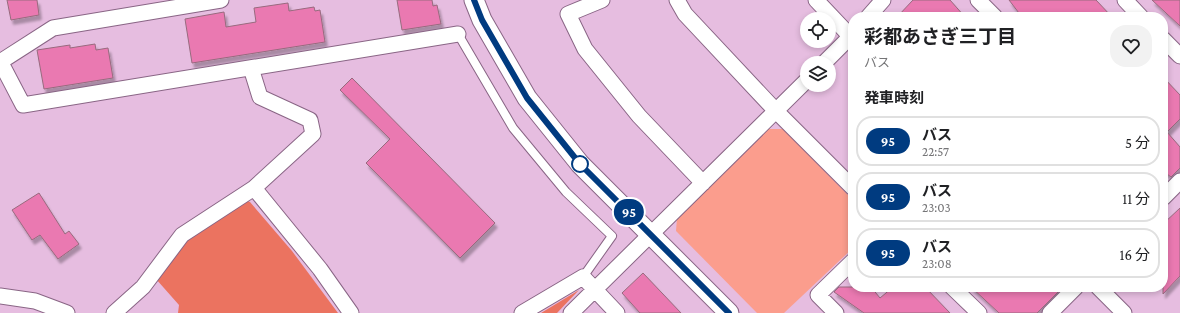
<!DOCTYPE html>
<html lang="ja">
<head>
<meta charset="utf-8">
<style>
  :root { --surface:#fff; --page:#f2f2f2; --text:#202124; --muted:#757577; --line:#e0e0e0 }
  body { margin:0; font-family:"Crimson Pro","Noto Sans JP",serif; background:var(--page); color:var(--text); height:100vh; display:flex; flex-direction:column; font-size:15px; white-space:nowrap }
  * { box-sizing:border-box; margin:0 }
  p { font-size:13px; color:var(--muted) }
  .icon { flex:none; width:22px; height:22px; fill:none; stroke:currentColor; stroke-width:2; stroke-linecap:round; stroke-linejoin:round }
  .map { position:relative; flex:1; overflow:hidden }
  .side { position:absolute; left:848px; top:12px; width:320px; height:280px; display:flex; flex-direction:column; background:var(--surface); border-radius:16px; box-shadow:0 2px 6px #0003 }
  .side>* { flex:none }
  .badge { padding:0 8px; border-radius:13px; font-size:14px; line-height:26px }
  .fabs { position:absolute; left:800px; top:12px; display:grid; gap:8px }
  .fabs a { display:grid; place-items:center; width:36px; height:36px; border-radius:50%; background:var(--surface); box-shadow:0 2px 6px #0003; font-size:20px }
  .map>.badge { position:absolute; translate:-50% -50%; box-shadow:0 0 0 2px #fff }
  h2 { padding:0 16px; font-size:15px; line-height:36px }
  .round { display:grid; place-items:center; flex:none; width:42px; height:42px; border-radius:16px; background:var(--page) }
  .summary { display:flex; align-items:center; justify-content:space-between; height:68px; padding:0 16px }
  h1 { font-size:19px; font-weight:700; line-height:30px }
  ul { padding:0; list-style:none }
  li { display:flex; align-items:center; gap:12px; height:50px; margin:0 8px 6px; padding:0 8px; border:2px solid var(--line); border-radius:16px }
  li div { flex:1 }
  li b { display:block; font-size:15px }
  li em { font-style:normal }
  li .badge { min-width:44px; font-weight:700; text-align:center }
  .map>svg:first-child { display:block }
</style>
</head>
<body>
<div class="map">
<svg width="1180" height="313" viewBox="0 0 1180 313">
  <defs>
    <filter id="shadow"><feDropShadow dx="2.5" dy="4.5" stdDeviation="1" flood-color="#0004"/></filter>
  </defs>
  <rect width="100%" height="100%" fill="#e6bde0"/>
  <path fill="#fb9d8d" d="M767,129h16l70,71v48l-69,65h-27l-81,-82 1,-13z"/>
  <path fill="#eb7360" d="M245,200l5,2 42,49 46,62h-160l1,-8 -23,-26 28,-39z
    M579,290l-22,23h-16z"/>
  <path fill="#ea79b1" stroke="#986a7e" filter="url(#shadow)" d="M7,0h30l2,15 -28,5z
    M397,0h35l1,6 4,-1 4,19 -39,6z
    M913,0h37l15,17h-68z
    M1009,0h87l16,17h-90z
    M1152,0h28v26z
    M288,3l1,8 25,-4 1,4 5,-1 5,32 -133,21 -7,-44 39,-7 2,15 30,-5 -2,-14z
    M95,44l1,6 12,-2 5,30 -69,11 -7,-39 33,-5v3z
    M1163,77l17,18v24l-13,13 13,15v21l-9,9 -8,-6z
    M352,78l143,145 -35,35 -94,-95 24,-24 -50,-49z
    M39,193l26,41 4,-3 10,13 -21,15 -18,-24 -8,5 -20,-30z
    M1180,208v68l-17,18v-70z
    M643,273l38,40h-41l-18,-20z
    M839,287h32l9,11 13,-11h32l25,26h-86l-30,-21z
    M971,287h92l-26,26h-38z"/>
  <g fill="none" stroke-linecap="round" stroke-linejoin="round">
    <defs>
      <path id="service" d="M458,34l55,94 53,64 46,44 -29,41"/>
      <path id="minor" d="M602,0l-34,14 17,35 54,67 64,67
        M677,0l8,14 91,97 77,77
        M816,0l37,39
        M978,0l17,17
        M1125,0l16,17
        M868,17l15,-17
        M1163,39l17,17
        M0,61l23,44 435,-71
        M0,62l53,-34 168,-28
        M824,63l29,-29
        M254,188l66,81 31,44
        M1163,198l17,-17
        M952,287l27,26
        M1098,287l26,26
        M0,296l35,5 32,12
        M114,313l29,-26 39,-52 72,-47 59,-54 -3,-14 -50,-23 -9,-29
        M522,313l61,-36 34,36
        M571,313l236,-233
        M836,313l-18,-18 35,-34
        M1050,313l26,-26"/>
      <path id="tertiary" d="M474,0l8,20 45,78 53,66 149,149"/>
    </defs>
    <use href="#service" stroke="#896585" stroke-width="10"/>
    <use href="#minor" stroke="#896585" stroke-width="17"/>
    <use href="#tertiary" stroke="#896585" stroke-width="21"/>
    <use href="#service" stroke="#fff" stroke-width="8"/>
    <use href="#minor" stroke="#fff" stroke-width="15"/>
    <use href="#tertiary" stroke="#fff" stroke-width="19"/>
  </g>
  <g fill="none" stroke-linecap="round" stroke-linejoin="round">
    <defs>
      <path id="line" d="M474,0l8,20 45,78 53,66 149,149"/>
    </defs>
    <use href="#line" stroke="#fff" stroke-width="9"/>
    <use href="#line" stroke="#003b80" stroke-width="6"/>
  </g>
  <circle fill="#fff" stroke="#003b80" stroke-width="2" cx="580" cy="164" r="8"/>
</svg>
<div class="fabs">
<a><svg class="icon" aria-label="locate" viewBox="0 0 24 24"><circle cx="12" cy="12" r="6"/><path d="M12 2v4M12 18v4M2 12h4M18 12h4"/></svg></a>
<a><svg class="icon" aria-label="layers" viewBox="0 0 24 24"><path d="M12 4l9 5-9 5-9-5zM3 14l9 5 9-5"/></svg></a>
</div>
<b class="badge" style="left:629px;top:212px;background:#003b80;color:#fff">95</b>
<section class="side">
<div class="summary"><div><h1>彩都あさぎ三丁目</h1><p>バス</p></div><a class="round"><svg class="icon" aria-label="heart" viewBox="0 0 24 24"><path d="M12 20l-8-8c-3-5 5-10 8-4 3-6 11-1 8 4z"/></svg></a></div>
<h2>発車時刻</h2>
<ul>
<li><span class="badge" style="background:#003b80;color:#fff">95</span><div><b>バス</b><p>22:57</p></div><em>5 分</em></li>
<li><span class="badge" style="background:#003b80;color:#fff">95</span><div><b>バス</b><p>23:03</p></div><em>11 分</em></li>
<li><span class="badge" style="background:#003b80;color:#fff">95</span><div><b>バス</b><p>23:08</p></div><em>16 分</em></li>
</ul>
</section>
</div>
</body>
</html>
